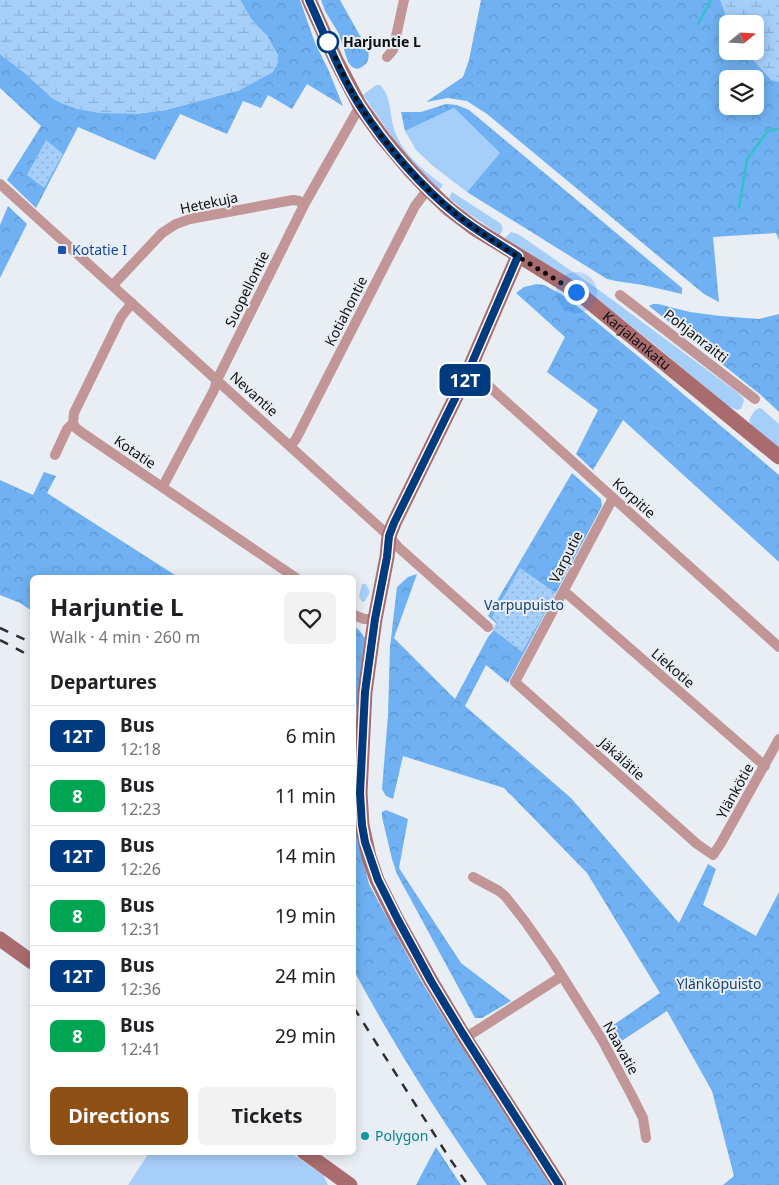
<!DOCTYPE html>
<html lang="en">
<head>
<meta charset="utf-8">
<style>
  :root { --surface:#fff; --page:#f2f2f2; --text:#202124; --muted:#757577; --line:#e0e0e0; --accent:#8e5014 }
  body { margin:0; font-family:"Noto Sans",sans-serif; background:var(--page); color:var(--text); height:100vh; display:flex; flex-direction:column; font-size:19px; white-space:nowrap }
  * { box-sizing:border-box; margin:0 }
  p { font-size:16px; color:var(--muted) }
  .icon { flex:none; width:28px; height:28px; fill:none; stroke:currentColor; stroke-width:2; stroke-linecap:round; stroke-linejoin:round }
  .map { position:relative; flex:1; overflow:hidden }
  .details { position:absolute; left:30px; top:575px; width:326px; height:580px; display:flex; flex-direction:column; background:var(--surface); border-radius:8px; box-shadow:0 2px 12px #0003 }
  .details>* { flex:none }
  .badge { padding:0 10px; border-radius:8px; font-size:18px; line-height:32px }
  .needle { width:32px; rotate:72deg }
  .controls { position:absolute; left:719px; top:15px; display:grid; gap:10px }
  .controls a { display:grid; place-items:center; width:45px; height:45px; border-radius:8px; background:var(--surface); box-shadow:0 2px 12px #0003; font-size:25px }
  .you { position:absolute; width:25px; height:25px; margin:-12px; border:4px solid #fff; border-radius:50%; background:#1a73e8; box-shadow:0 0 0 8px #1a73e833 }
  .map>.badge { position:absolute; translate:-50% -50%; box-shadow:0 0 0 2px #fff }
  h2 { padding:0 20px; font-size:19px; line-height:45px }
  .round { display:grid; place-items:center; flex:none; width:52px; height:52px; border-radius:8px; background:var(--page) }
  .overview { display:flex; align-items:center; justify-content:space-between; height:85px; padding:0 20px }
  h1 { font-size:24px; font-weight:700; line-height:38px }
  .button { display:flex; gap:10px; margin-top:auto; padding:10px 20px }
  .button a { flex:1; height:58px; border-radius:8px; background:var(--accent); color:#fff; font-size:20px; font-weight:700; line-height:58px; text-align:center }
  .button a+a { background:var(--page); color:var(--text) }
  ul { padding:0; list-style:none }
  li { display:flex; align-items:center; gap:15px; height:60px; padding:0 20px; border-top:1px solid var(--line) }
  li div { flex:1 }
  li b { display:block; font-size:19px }
  li em { font-style:normal }
  li .badge { min-width:55px; font-weight:700; text-align:center }
  .map>svg:first-child { display:block }
</style>
</head>
<body>
<div class="map">
<svg width="779" height="1185" viewBox="0 0 779 1185">
  <defs>
    <pattern id="forest-crowns" width="20" height="18" patternUnits="userSpaceOnUse" patternTransform="scale(1.25)"><rect width="20" height="18" fill="#6fb1f2"/><path d="M2 6a3 3 0 1 1 6 0M12 15a3 3 0 1 1 6 0" fill="none" stroke="#5f97ce"/></pattern>
    <pattern id="wetland-marsh" width="20" height="14" patternUnits="userSpaceOnUse" patternTransform="scale(1.25)"><rect width="20" height="14" fill="#a5cef9"/><path d="M1 5h8M5 5V1M11 12h8M15 12V8" fill="none" stroke="#8db0d4"/></pattern>
    <pattern id="park-dots" width="8" height="8" patternUnits="userSpaceOnUse" patternTransform="scale(1.25)"><rect width="8" height="8" fill="#a5cef9"/><path d="M2 2h.1M6 6h.1" fill="none" stroke="#8db0d4" stroke-width="1.8" stroke-linecap="round"/></pattern>
  </defs>
  <rect width="100%" height="100%" fill="#e9eef4"/>
  <path fill="#a5cef9" d="M376,85h4c11,10 10,30 14,44 8,25 29,41 49,56l-4,5 -38,-40 -38,-55z
    M454,108l46,45 -33,39 -34,-26 -17,-16 -11,-19z
    M452,192l48,31c4,4 3,7 0,12l-35,-24 -16,-13z
    M511,232l7,2 81,56 138,102 6,6 1,3 -3,8 -4,1 -9,-4 -73,-61 -73,-58 -77,-49z
    M759,408l3,1 17,15v24l-27,-22 -3,-5c2,-5 4,-10 10,-13z
    M362,584h4l4,8 -5,9 -3,1 -3,-6z
    M149,1153h142l32,22 5,10h-200z"/>
  <path fill="url(#forest-crowns)" fill-rule="evenodd" d="M240,0h60l15,43 13,26 15,37 -36,-22 -15,25 -24,-14 -7,13 -18,-7 -16,33 -47,-20 -25,46 -77,-33 -42,81 -29,-28 34,-54 -41,-38v-34l21,16 115,44 29,-4 75,-20 28,-53 -17,-18z
    M321,0h19l28,50c2,11 -1,15 -11,19l-5,-2 -4,-5 -9,-28 -14,-23z
    M481,0h298v240l-3,-7 -63,4 6,65 -15,-8 -217,-180 -20,-13 -19,-3 -22,4 37,-25 6,-17zM728,24h27v27h-27zM728,79h27v27h-27z
    M446,104l11,1 12,5 213,178v6l-39,-9 -27,-4 -9,-2 -140,-87 33,-39 -46,-45 -49,23 -4,-19h20z
    M8,206l19,18 -27,54v-53z
    M537,284l7,1 22,12 79,65 134,113v87l-156,-142 -30,50 -17,-16 22,-44 -51,-38 18,-35 -49,-44 8,-6z
    M653,304h5l32,8 30,4 39,3 20,-5v98l-18,-17 -112,-89z
    M44,472l12,4 -9,17 131,84 -146,1v33l-12,-8 -20,-8v-115l33,15z
    M572,473l29,26 1,7 -94,177 -22,-18 -21,41 106,92 108,125 29,-59 8,5 -13,36 53,31 23,-44v293h-56l11,-9 -22,-85 -45,-80 -53,35 -8,-16 54,-37 -73,-120 -83,-85 -101,-32 -10,43 -7,-3 -4,-7 6,-74 2,-68 7,-60 11,-10 9,-3 -23,64 61,61 33,-62 10,-12 -10,-9z
    M354,626l5,4 6,8 -8,64 -3,46z
    M354,786l6,62 9,36 51,95 38,62 92,144h-63c-48,-69 -93,-140 -133,-214z
    M386,810l22,9 -9,49 62,95 50,38 -29,17h-7l-78,-144 -5,-15 -10,-42v-5z
    M436,1147l25,38h-45z"/>
  <path fill="url(#wetland-marsh)" d="M0,0h240l11,19 17,18 10,18v8l-5,9 -33,18 -75,20 -29,4 -37,-1 -22,-4 -14,-5 -10,-5 -32,-29 -21,-16z
    M720,0h59v82l-8,-2 -26,-29h10v-27h-26z"/>
  <path fill="url(#park-dots)" d="M46,140l17,14 -19,34 -17,-13z
    M520,568l36,25 -34,59 -30,-23 5,-6 -5,-6z"/>
  <g fill="none" stroke-linecap="round" stroke-linejoin="round">
    <path stroke="#33c2c9" stroke-width="2.5" d="M698,24l13,-24
      M739,208l8,-49 21,-28 11,-2"/>
    <path stroke="#c29697" stroke-width="10" d="M387,57l6,-7 11,-50
      M0,184l389,352 9,11 90,80
      M113,285l49,-52 14,-9 14,-5 103,-19 6,1 5,4
      M620,295l135,104
      M132,303l-11,14 -47,96 -1,10 3,5 5,4 215,146
      M468,372l14,8 297,267
      M290,446l6,-7 119,-233 13,-17
      M55,455l12,-26 6,-6
      M163,486l51,-96 3,-10 87,-175 56,-99
      M613,498l-98,184 182,162 16,11 8,-12 58,-104
      M564,591l201,175
      M354,615l10,4h11
      M473,877l26,14 6,5 19,24 28,40 49,78 30,56 12,24 3,20
      M465,1038l97,-62"/>
    <g stroke="#a96b6e" stroke-width="15">
      <path id="s1" d="M309,0l27,60 24,46 23,32 26,31 19,20 21,20 25,19 102,63 203,166"/>
      <path d="M518,256l-50,116 -74,151 -5,13 -2,21 -12,62 -10,73 -5,101 2,32 7,32 8,23 20,40 34,61 34,57 94,147"/>
      <path d="M0,939l32,23"/>
      <path d="M304,1152l46,33"/>
    </g>
    <path stroke="#2c2e31" stroke-width="2.5" stroke-dasharray="9 9" stroke-linecap="butt" d="M0,628l32,15
      M0,640l32,17
      M354,1008l96,151 18,26"/>
  </g>
  <g fill="none" stroke-linecap="round" stroke-linejoin="round">
    <defs>
      <path id="line" d="M309,0c16,35 30,73 51,106 25,39 62,82 98,110 19,15 40,27 60,40l-50,116 -74,151 -5,13 -2,21 -12,62 -10,73 -5,101 2,32 3,17 13,38 20,40 33,61 32,53 96,151"/>
    </defs>
    <use href="#line" stroke="#fff" stroke-width="11"/>
    <use href="#line" stroke="#003b80" stroke-width="8"/>
    <path stroke="#0d0f11" stroke-width="5" stroke-dasharray="0 9" d="M328,42c11,22 20,45 33,65 26,40 59,78 96,108 37,29 79,52 119,77"/>
  </g>
  <circle fill="#fff" stroke="#003b80" stroke-width="2.5" cx="328" cy="42" r="10"/>
  <rect fill="#1a4fb4" stroke="#e9eef4" stroke-width="2" x="57" y="245" width="10" height="10" rx="2.5"/>
  <circle fill="#0f9aa8" stroke="#e9eef4" stroke-width="2" cx="365" cy="1136" r="5"/>
  <g text-anchor="middle" stroke-width="4" stroke-linejoin="round" paint-order="stroke">
    <g font-size="14" font-weight="bold" fill="#0d0f11" stroke="#e9eef4" text-anchor="start">
      <text x="343" y="47">Harjuntie L</text>
    </g>
    <g font-size="14" fill="#0d0f11" stroke="#e9eef4">
      <text transform="translate(209 203) rotate(-12)" y="5">Hetekuja</text>
      <text transform="translate(247 289) rotate(-64)" y="5">Suopellontie</text>
      <text transform="translate(346 311) rotate(-63)" y="5">Kotiahontie</text>
      <text transform="translate(696 336) rotate(38)" y="5">Pohjanraitti</text>
      <text dy="5" stroke="none"><textPath href="#s1" startOffset="484">Karjalankatu</textPath></text>
      <text transform="translate(254 394) rotate(42)" y="5">Nevantie</text>
      <text transform="translate(135 452) rotate(34)" y="5">Kotatie</text>
      <text transform="translate(634 498) rotate(42)" y="5">Korpitie</text>
      <text transform="translate(566 557) rotate(-63)" y="5">Varputie</text>
      <text transform="translate(673 668) rotate(41)" y="5">Liekotie</text>
      <text transform="translate(622 759) rotate(42)" y="5">Jäkälätie</text>
      <text transform="translate(735 791) rotate(-61)" y="5">Ylänkötie</text>
      <text transform="translate(621 1048) rotate(61)" y="5">Naavatie</text>
    </g>
    <g font-size="14" fill="#164399" stroke="#e9eef4" text-anchor="start">
      <text x="72" y="255">Kotatie I</text>
    </g>
    <g font-size="14" fill="#14436d" stroke="#e9eef4">
      <text x="524" y="610">Varpupuisto</text>
      <text x="719" y="989">Ylänköpuisto</text>
    </g>
    <g font-size="14" fill="#0d838f" stroke="#e9eef4" text-anchor="start">
      <text x="375" y="1141">Polygon</text>
    </g>
  </g>
</svg>
<div class="controls">
<a><svg class="needle" viewBox="-14 -14 28 28"><path d="M0-13l5 13h-10z" fill="#e53935"/><path d="M0 13l5-13h-10z" fill="#757577"/></svg></a>
<a><svg class="icon" aria-label="layers" viewBox="0 0 24 24"><path d="M12 4l9 5-9 5-9-5zM3 14l9 5 9-5"/></svg></a>
</div>
<div class="you" style="left:576px;top:292px"></div>
<b class="badge" style="left:465px;top:380px;background:#003b80;color:#fff">12T</b>
<section class="details">
<div class="overview"><div><h1>Harjuntie L</h1><p>Walk · 4 min · 260 m</p></div><a class="round"><svg class="icon" aria-label="heart" viewBox="0 0 24 24"><path d="M12 20l-8-8c-3-5 5-10 8-4 3-6 11-1 8 4z"/></svg></a></div>
<h2>Departures</h2>
<ul>
<li><span class="badge" style="background:#003b80;color:#fff">12T</span><div><b>Bus</b><p>12:18</p></div><em>6 min</em></li>
<li><span class="badge" style="background:#00a651;color:#fff">8</span><div><b>Bus</b><p>12:23</p></div><em>11 min</em></li>
<li><span class="badge" style="background:#003b80;color:#fff">12T</span><div><b>Bus</b><p>12:26</p></div><em>14 min</em></li>
<li><span class="badge" style="background:#00a651;color:#fff">8</span><div><b>Bus</b><p>12:31</p></div><em>19 min</em></li>
<li><span class="badge" style="background:#003b80;color:#fff">12T</span><div><b>Bus</b><p>12:36</p></div><em>24 min</em></li>
<li><span class="badge" style="background:#00a651;color:#fff">8</span><div><b>Bus</b><p>12:41</p></div><em>29 min</em></li>
</ul>
<div class="button"><a>Directions</a><a>Tickets</a></div>
</section>
</div>
</body>
</html>
